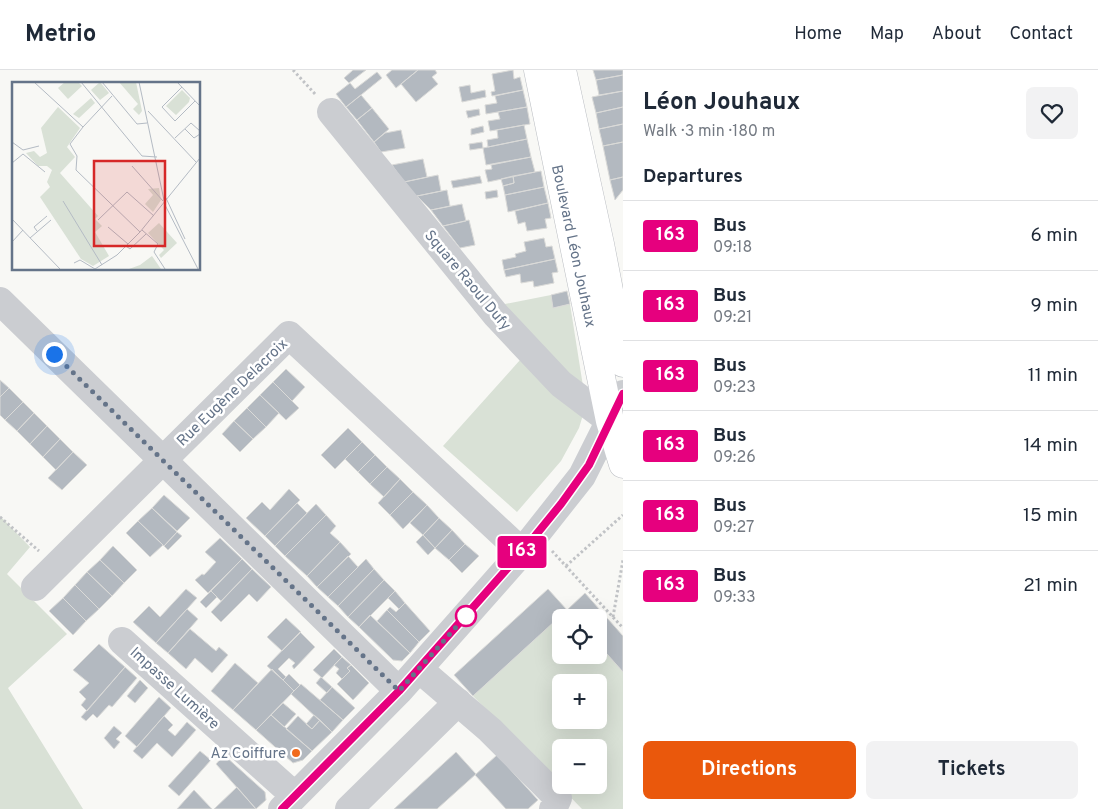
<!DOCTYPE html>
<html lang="en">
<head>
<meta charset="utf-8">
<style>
  :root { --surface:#fff; --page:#f2f2f3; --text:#1f2937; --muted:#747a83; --line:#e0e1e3; --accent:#ea580c }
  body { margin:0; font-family:Overpass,sans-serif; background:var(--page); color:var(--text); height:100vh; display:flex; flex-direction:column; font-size:19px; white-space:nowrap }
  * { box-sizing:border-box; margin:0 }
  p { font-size:16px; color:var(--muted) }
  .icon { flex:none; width:28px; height:28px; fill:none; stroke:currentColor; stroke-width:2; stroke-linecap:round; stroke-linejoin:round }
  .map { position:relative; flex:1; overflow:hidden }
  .sheet { display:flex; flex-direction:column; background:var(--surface); width:475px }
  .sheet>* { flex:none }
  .badge { padding:0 10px; border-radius:4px; font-size:18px; line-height:32px }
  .tools { position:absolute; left:552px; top:539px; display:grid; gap:10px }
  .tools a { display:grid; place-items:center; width:55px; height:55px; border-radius:8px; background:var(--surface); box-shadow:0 5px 20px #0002; font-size:25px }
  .you { position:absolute; width:25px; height:25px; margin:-12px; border:4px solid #fff; border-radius:50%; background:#1a73e8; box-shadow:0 0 0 8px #1a73e833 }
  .map>.badge { position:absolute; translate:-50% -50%; box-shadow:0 0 0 2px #fff }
  h2 { padding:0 20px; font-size:19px; line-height:45px }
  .round { display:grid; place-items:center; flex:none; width:52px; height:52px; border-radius:8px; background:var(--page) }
  .head { display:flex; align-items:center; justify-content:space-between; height:85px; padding:0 20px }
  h1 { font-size:24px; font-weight:700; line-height:38px }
  .cta { display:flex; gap:10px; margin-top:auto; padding:10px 20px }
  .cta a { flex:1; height:58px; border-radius:8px; background:var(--accent); color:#fff; font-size:20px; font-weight:700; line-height:58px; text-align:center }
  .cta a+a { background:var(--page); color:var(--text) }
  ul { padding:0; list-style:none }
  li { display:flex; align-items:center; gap:15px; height:70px; padding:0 20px; border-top:1px solid var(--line) }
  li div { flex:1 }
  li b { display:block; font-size:19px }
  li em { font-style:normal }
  li .badge { min-width:55px; font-weight:700; text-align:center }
  header { display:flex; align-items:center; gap:30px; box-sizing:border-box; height:70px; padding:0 25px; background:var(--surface); border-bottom:1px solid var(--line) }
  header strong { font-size:24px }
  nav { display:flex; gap:28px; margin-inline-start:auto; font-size:18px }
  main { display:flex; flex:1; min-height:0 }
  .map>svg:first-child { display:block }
</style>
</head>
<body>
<header>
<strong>Metrio</strong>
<nav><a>Home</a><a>Map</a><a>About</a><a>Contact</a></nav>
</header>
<main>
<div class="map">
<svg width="623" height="739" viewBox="0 0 623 739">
  <rect width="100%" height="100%" fill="#f8f8f5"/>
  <path fill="#d9e1d6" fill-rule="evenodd" d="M551,225l3,13 16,-4 16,101 -7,23 -18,33 -44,51 -74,-66 77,-86 -46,-50z
    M0,446l30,31 -23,27 60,60 -59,54 75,121h-83z
    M567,540l7,7 -13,1v37h38v-10l24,27v137h-41l-109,-113zM561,612h38v38h-38zM561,678h38v37h-38z"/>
  <path fill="#b3b9c0" stroke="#dadad8" d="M353,0h13l-17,13 -5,-5z
    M392,0h26l-22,18 -10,-13z
    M418,0h17l2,3 -5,4 6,7 -22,18 -15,-18z
    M513,0l1,9 6,-2 3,13 -31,6 -1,-4 4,-1 -3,-17z
    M593,0h30v5l-27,5z
    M377,2l5,6 -36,29 -10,-13 14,-11 5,6z
    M623,5v16l-24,4 -3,-15z
    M470,15l1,8 14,-3 1,7 -24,5 -3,-15z
    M523,20l4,17 -41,7 -1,-9 12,-2 -2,-7z
    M623,21v16l-27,6 -4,-16z
    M361,25l11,13 -15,12 -11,-13z
    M527,37l3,17 -40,7 -2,-10 12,-2 -2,-7z
    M623,37v17l-24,5 -3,-16z
    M372,38l17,21 -15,13 -17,-22z
    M479,39l1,6 -12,3 -2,-7z
    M623,54v18l-20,4 -4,-17z
    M524,55l3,14 -39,8 -1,-7 11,-2 -1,-8z
    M483,56l1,6 -13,3v-6z
    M401,60l4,18 -24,4 -7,-10 11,-9z
    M527,69l4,18 -45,8 -3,-17z
    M482,72l1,6 -13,2 -1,-6z
    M623,72v35l-13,3 -7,-34z
    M531,87l4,15 -47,10 -3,-12 7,-1 -1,-4z
    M423,89l4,18 -23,5 -12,-17z
    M541,101l3,16 -39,8 -2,-9 11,-3 -1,-7z
    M438,105l3,16 -24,5h-2l-11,-14z
    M480,106l2,7 -29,5 -2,-7z
    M513,106l1,7 -11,3 -2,-7z
    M623,107v13l-8,10 -5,-20z
    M544,117l4,16 -40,9 -3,-17z
    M447,120l3,16 -19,4 -14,-14z
    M497,120l1,7 -12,2 -1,-7z
    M548,133l3,15 -6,1 2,9 -20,3 -2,-9 -7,2 -3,-13z
    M462,134l4,17 -23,5 -12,-16z
    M469,150l6,25 -15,3 -17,-22z
    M544,168l2,9 6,-1 3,13 -51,11 -2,-10 14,-3 -1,-3 11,-3 -2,-9z
    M555,189l3,13 -6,1 2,10 -20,4 -1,-6 -12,2 -1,-9 -14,3 -2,-7z
    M567,221l3,13 -17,4 -2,-13z
    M286,299l19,18 -13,14 -19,-19z
    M0,310l9,8 -9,9z
    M273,312l26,26 -13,12 -26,-25z
    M9,318l14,14 -18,18 -5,-5v-18z
    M260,325l19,18 -13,14 -19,-19z
    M23,332l11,11 -17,18 -12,-11z
    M247,338l19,19 -13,12 -19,-18z
    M34,343l13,13 -17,18 -13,-13z
    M234,351l19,18 -13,13 -18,-18z
    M47,356l13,13 -17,18 -13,-13z
    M348,358l14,14 -27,27 -14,-14z
    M60,369l13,13 -17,18 -13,-13z
    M362,372l13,13 -17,17 -13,-13z
    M73,382l14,13 -25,25 -14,-12z
    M375,385l12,12 -17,17 -12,-12z
    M387,397l13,12 -16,18 -14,-13z
    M400,409l13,13 -23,23 -12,-12z
    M289,419l11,11 -35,36 -19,-18 16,-16 8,8z
    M413,422l14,13 -24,24 -13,-14z
    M164,425l26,23 -13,13 -25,-23z
    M297,433l10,10 -32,33 -10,-10z
    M316,434l10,11 -41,41 -10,-10z
    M427,435l12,13 -16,17 -13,-12z
    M152,438l25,24 -13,14 -26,-25z
    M326,445l10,11 -6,7 10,9 -33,34 -22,-20z
    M439,448l13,12 -17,18 -12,-13z
    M138,451l25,24 -13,12 -24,-24z
    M452,460l13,14 -16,16 -14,-12z
    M177,462l5,4 -14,14 -4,-4z
    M423,465l12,13 -7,7 -12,-13z
    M220,468l22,21 -34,34 -13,-13 7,-6 2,1 12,-13 -11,-10z
    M340,472l11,12 -34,33 -10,-11z
    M465,474l14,12 -17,17 -13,-13z
    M113,476l24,24 -13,13 -24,-23z
    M348,486l10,11 -30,30 -11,-10z
    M242,489l10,10 -31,32 -10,-10z
    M366,489l8,10 -36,37 -10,-9z
    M100,490l24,23 -12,13 -25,-24z
    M252,499l19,18 -14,15 -8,-8 -28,28 -10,-10z
    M374,499l10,11 -36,37 -10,-11z
    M87,502l25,24 -13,13 -24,-24z
    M384,510l11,11 -36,36 -11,-10z
    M75,515l24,24 -13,12 -23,-23z
    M186,519l11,9 -41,45 -23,-21 16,-16 11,11z
    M548,519l19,21 -94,86 -19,-21z
    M211,521l6,6 -11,11 -6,-6z
    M395,521l10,12 -6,6 -11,-11z
    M585,523l38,43v36l-24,-27v-27h-25l-7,-8z
    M63,528l23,23 -13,14 -24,-24z
    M405,533l25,28 -11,11 -32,-32 3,-3 6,5z
    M187,539l11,10 -30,34 -12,-10z
    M387,540l32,32 -9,11 -33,-32z
    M370,545l40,38 -8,8 -9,-1 -34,-33z
    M286,548l15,14 -19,19 -15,-14z
    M190,559l26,22 3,-4 9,8 -16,18 -17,-15 -9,11 -18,-16z
    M300,562l15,15 -21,22 -2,-3 3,-3 -6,-5 -11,11 8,8 -3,3 -16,-14z
    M99,574l26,23 -38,44 -6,-6 5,-6 -7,-7 10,-9 -16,-13z
    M334,579l8,8 -20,21 -9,-8z
    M342,587l9,8 -4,3 3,3 -8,8 -6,-6 3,-4 -5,-4z
    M235,593l23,20 -25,27 -22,-19z
    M351,595l18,18 -16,17 -16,-16 13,-13 -3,-3z
    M125,597l12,11 -25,29 -3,-2 -12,13 -4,-4 -7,7 -5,-4z
    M272,599l22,22 -38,39 -23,-20z
    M289,604l11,11 -6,6 -11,-11z
    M321,607l11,10 -5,6 -11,-10z
    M140,610l8,8 -13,15 -8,-7z
    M301,614l42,36 -11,12 -41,-38z
    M332,617l23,21 -12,12 -23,-20z
    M159,627l12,11 -34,39 -12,-11z
    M283,633l13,11 -12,13 -13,-12z
    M271,645l41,36 -9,9 -10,3 -37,-33z
    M314,645l6,5 -8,9 -6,-5z
    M164,646l9,9 -5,5 7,6 12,-14 9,8 -24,27 -15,-14 -15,16 -9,-8z
    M298,646l14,13 8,-9 12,12 -20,19 -26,-22z
    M114,656l8,7 -6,6 4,3 -6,7 -10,-11z
    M200,681l11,9 -32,36 -11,-10z
    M456,682l20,22 -39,35h-43z
    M224,685l41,37 1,8 -10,9 -40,-45z
    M497,685l41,45 -10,9h-22l-31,-34z
    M237,717l19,22h-42z
    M194,720l18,19h-35z"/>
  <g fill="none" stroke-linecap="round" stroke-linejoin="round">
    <defs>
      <path id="major" d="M538,0l72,351 13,43
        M562,0l38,174 23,119"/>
    </defs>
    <use href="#major" stroke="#bbbec3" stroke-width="29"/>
    <path stroke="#c1c3c6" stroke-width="3" stroke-dasharray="2.5 2.5" stroke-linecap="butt" d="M293,0l23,25
      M0,447l39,34
      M552,481l71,77
      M566,496l57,-51
      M613,547l10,-57"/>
    <path stroke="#cbcdd1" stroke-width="28" d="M331,42l165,203 65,69 49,37
      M0,231l399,390
      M35,517l254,-252 233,217
      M122,571l173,155
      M419,599l71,61 68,68 -5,11
      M282,739l117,-118 123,-139 60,-76 41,-82
      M349,739l109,-107"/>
    <use href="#major" stroke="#fff" stroke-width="28"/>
  </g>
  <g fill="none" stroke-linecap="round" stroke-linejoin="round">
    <defs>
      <path id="line" d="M282,739l117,-118 123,-139 39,-48 28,-39 34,-71"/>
    </defs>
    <use href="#line" stroke="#fff" stroke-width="11"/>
    <use href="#line" stroke="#e6007e" stroke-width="8"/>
    <path stroke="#657489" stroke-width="5" stroke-dasharray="0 9" d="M54,284l345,337 67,-75"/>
  </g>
  <circle fill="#fff" stroke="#e6007e" stroke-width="2.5" cx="466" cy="546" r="10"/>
  <circle fill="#f16a1c" stroke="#fff" stroke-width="2" cx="296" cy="683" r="5"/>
  <g text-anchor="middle" stroke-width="5" stroke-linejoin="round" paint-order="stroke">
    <g font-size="15" fill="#657489" stroke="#fff">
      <text transform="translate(574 176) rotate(78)" y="5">Boulevard Léon Jouhaux</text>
      <text transform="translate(468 210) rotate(50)" y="5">Square Raoul Dufy</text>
      <text transform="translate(232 322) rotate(-44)" y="5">Rue Eugène Delacroix</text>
      <text transform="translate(175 618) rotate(42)" y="5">Impasse Lumière</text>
    </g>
    <g font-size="15" fill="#657489" stroke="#fff" text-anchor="end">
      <text x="286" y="688">Az Coiffure</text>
    </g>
  </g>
  <g transform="translate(12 12)">
    <rect width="188" height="188" fill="#f8f8f5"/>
    <path d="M53,0h13l4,4 -14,13 -10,-11zM88,0l9,11 -9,7 -9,-10zM107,0h17l6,29 -3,4 -6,-6 5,-5zM170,8l8,8 -1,4 -13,13 -10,-9zM79,16l4,5 -16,15 -6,-4zM46,25l22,21 -13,19 8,10 -15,16 38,43 -3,3 7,7 -7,6 14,24 -16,10 -12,-7 -41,-62 10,-10 -3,-5 5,-12 -5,-4h-9l-12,-13 8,-2 6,6 7,-4 -6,-25zM147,106l2,12 -8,12 -8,-8 8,-9 -5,-6zM147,141l18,20 -16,15 -2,-3 5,-5 -16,-17zM140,174l9,13h-32l11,-4z" fill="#d9e1d6"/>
    <path fill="none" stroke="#b4bbc4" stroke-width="1" d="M22,0l49,45 29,-31M69,0l61,74 15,1M90,0l35,42 10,-1M127,0l26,123 33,64M165,0l23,24M170,5l-20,20 13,14 20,-20M136,29l48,51M71,45l-13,17 7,12 -1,14 64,62M173,47l9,9 6,-4M163,56l16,-15 9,8M0,60l11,8 16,-4M0,81l11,-9 22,18M120,84l31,35M154,116l19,41M51,119l39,64M0,137l48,50M86,138l29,-28 27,24M96,145l20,17M130,148l16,14 -4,8 11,17M25,149l-3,-4 13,-11M18,156l21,-18M0,160l11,-12M114,164l4,3 16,-15M62,181l6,-3 15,9M83,187l22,-14 23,-23 60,-74"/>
    <path fill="#d62828" fill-opacity="0.15" stroke="#d62828" stroke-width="2.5" d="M82,79h71v85h-71z"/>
    <rect width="188" height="188" fill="none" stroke="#657489" stroke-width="2.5"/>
  </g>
</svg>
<div class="tools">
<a><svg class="icon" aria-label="locate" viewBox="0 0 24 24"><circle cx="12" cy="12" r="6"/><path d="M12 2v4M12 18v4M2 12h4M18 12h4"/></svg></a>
<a>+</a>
<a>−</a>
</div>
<div class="you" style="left:54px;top:284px"></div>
<b class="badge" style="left:522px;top:482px;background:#e6007e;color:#fff">163</b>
</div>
<section class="sheet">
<div class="head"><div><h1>Léon Jouhaux</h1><p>Walk · 3 min · 180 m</p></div><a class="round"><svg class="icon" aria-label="heart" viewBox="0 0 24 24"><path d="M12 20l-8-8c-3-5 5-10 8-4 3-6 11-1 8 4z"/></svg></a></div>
<h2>Departures</h2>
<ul>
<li><span class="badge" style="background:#e6007e;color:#fff">163</span><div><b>Bus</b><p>09:18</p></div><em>6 min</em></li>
<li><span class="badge" style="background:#e6007e;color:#fff">163</span><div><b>Bus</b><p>09:21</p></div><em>9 min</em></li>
<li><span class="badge" style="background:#e6007e;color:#fff">163</span><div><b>Bus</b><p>09:23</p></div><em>11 min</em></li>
<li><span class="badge" style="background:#e6007e;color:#fff">163</span><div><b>Bus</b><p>09:26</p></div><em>14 min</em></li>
<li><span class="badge" style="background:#e6007e;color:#fff">163</span><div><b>Bus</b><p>09:27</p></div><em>15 min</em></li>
<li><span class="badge" style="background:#e6007e;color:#fff">163</span><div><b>Bus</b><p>09:33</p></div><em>21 min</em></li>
</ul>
<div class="cta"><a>Directions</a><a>Tickets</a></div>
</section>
</main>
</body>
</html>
